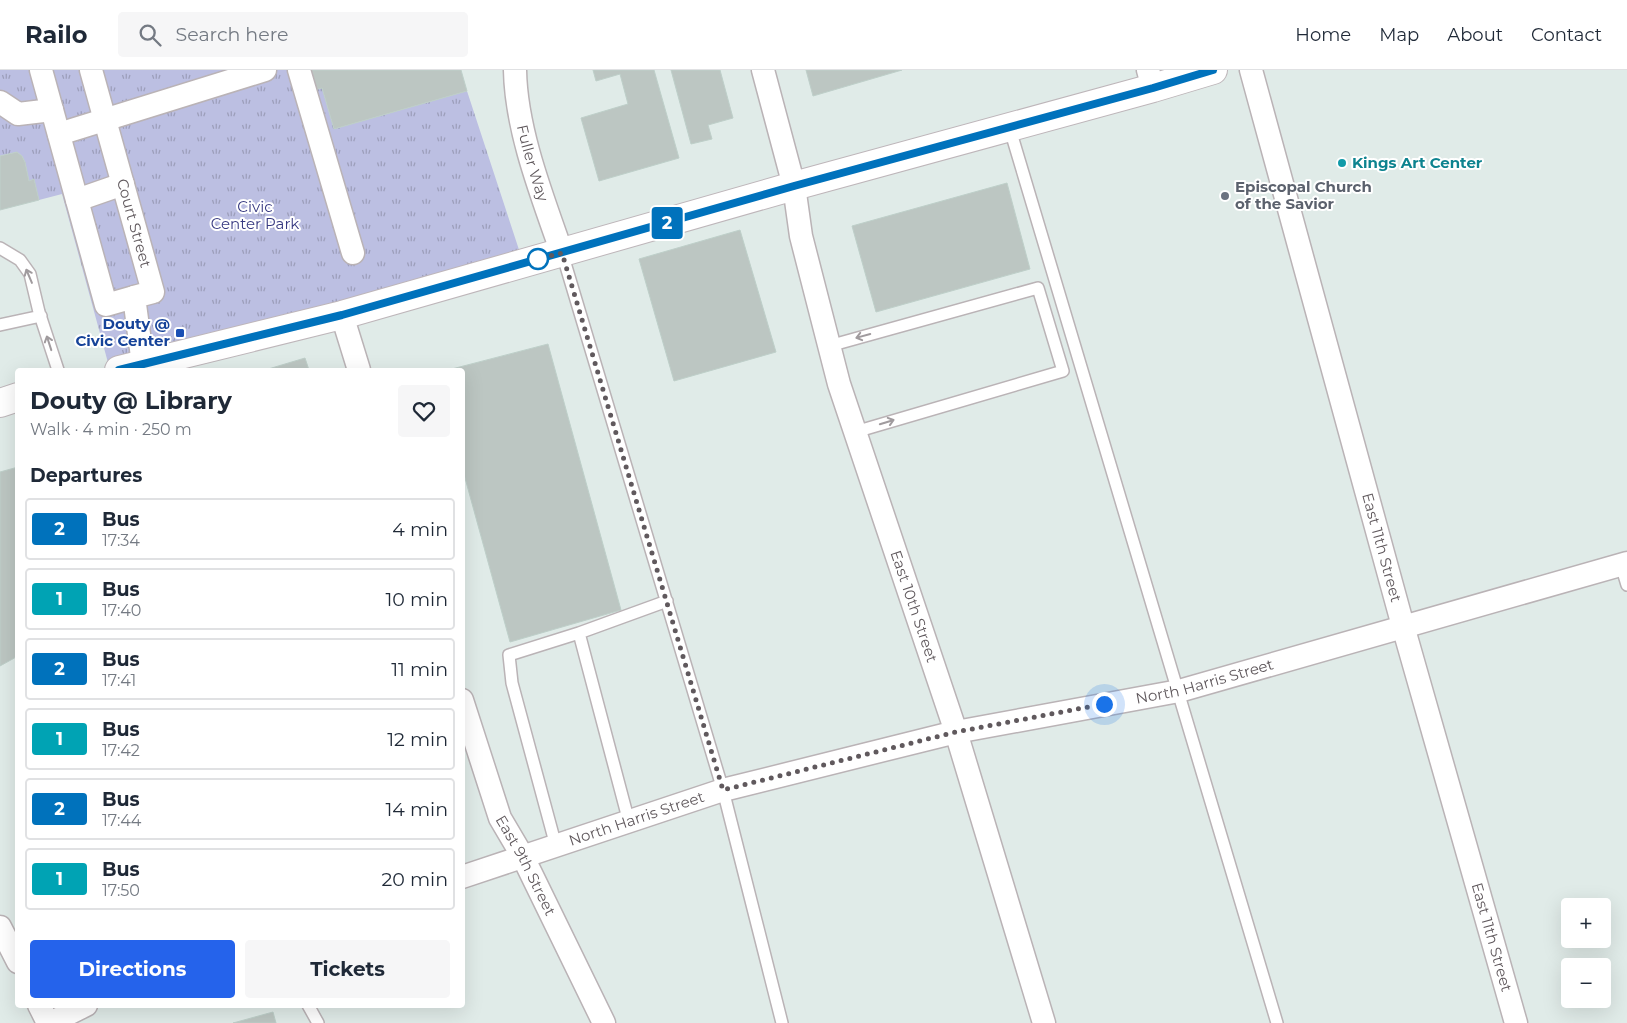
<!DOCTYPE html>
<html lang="en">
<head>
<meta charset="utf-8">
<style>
  :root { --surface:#fff; --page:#f6f6f7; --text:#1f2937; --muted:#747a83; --line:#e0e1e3; --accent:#2563eb }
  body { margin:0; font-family:Montserrat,sans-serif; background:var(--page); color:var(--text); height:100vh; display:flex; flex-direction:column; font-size:19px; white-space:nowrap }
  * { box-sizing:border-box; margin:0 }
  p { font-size:16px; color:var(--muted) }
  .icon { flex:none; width:28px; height:28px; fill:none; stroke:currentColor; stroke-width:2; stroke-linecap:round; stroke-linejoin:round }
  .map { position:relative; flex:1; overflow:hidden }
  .side { position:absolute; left:15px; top:298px; width:450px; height:640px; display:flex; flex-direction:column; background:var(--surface); border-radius:5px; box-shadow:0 5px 20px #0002 }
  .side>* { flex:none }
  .badge { padding:0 10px; border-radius:4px; font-size:18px; line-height:32px }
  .tools { position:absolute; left:1561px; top:828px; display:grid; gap:10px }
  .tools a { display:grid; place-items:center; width:50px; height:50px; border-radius:5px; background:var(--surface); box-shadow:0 5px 20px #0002; font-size:25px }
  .you { position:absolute; width:25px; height:25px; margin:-12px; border:4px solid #fff; border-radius:50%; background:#1a73e8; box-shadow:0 0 0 8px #1a73e833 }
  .map>.badge { position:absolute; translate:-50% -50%; box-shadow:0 0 0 2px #fff }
  h2 { padding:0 15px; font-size:19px; line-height:45px }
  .round { display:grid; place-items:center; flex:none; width:52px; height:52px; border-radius:5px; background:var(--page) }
  .summary { display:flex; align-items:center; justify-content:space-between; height:85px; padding:0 15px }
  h1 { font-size:24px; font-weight:700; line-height:38px }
  .action { display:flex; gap:10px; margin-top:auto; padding:10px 15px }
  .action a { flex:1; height:58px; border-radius:5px; background:var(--accent); color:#fff; font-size:20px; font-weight:700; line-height:58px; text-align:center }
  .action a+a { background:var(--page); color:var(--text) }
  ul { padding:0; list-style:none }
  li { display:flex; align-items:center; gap:15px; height:62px; margin:0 10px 8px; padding:0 5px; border:2px solid var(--line); border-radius:5px }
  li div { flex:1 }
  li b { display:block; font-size:19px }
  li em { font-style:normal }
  li .badge { min-width:55px; font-weight:700; text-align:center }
  header { display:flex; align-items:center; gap:30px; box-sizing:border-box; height:70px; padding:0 25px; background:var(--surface); border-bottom:1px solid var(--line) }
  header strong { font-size:24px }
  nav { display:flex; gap:28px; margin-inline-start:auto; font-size:18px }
  .search { width:350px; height:45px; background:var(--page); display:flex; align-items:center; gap:12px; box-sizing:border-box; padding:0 18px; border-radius:5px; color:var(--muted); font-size:19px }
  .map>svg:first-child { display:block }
</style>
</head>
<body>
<header>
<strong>Railo</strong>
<div class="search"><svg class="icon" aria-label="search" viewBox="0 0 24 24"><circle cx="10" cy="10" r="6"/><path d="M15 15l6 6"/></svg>Search here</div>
<nav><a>Home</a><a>Map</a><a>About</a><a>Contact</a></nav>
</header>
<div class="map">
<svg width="1627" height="953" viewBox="0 0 1627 953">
  <defs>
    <pattern id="park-tufts" width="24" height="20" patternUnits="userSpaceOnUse" patternTransform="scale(1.25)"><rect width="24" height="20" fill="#bcbfe2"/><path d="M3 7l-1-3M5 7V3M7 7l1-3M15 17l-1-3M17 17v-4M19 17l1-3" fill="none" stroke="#9c9eba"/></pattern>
  </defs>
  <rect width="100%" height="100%" fill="#e0ebe8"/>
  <path fill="url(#park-tufts)" d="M0,0h309l13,18 12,41 133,-38 56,171 -413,108 -48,-176 -23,6 -5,-20 -5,1 -4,-19 -3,-6 -5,-4 -17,4z"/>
  <path fill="#bcc6c2" stroke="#becfc9" d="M309,0h152l6,21 -133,38 -12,-41 -8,2z
    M593,0h61l25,88 -80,23 -18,-63 47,-14 -8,-30 -24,7z
    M671,0h49l13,48 -25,7 4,14 -21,5z
    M806,0h96l-89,26z
    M17,82l5,4 3,6 4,19 5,-2 5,21 -39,10v-54z
    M1007,113l23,86 -154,43 -24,-86z
    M740,160l36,122 -102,29 -35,-122z
    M548,274l73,266 -111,32 -48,-175v-97h-14z
    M305,288l4,12h-44z
    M18,397v189l-18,10v-194z
    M273,942l3,11h-43z"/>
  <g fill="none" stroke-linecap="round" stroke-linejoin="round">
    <defs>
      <path id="lane" d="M1009,56l268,897
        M0,178l20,12 10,14 9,38 19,58
        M562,183l161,537 59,233
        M0,255l41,-9
        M829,276l209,-58 25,83 -208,61
        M1621,495l6,20
        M579,563l50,189
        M556,776l-44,-163 -3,-28 70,-22 88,-32
        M308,935l10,18"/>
      <g id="street">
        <path d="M41,0l65,235 28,-8"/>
        <path id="s1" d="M91,0l62,222 -19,5 9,67"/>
        <path d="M299,0l54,183"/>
        <path id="s2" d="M515,0c1,60 27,126 47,183"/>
        <path id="s3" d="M763,0l31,116 7,50 38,148 117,348 88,291"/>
        <path d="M1148,0l5,18"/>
        <path id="s4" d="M1251,0l152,556 113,397"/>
        <path d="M0,32l18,12 34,-4"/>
        <path d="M59,64l206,-64"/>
        <path d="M77,130l46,-16"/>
        <path d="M342,245l17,55"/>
        <path id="s5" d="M462,630l38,118 23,39 81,166"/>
        <path id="s6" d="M462,807l261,-87 233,-58 223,-41 448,-128"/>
        <path d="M0,857l18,35"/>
        <path d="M39,935l9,18"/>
        <path d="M50,953l36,-18"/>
      </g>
      <path id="secondary" d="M119,300l223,-55 452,-129 359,-98 60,-18
        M0,333l18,-6"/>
    </defs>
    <use href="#lane" stroke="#bab3b6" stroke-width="14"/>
    <use href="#street" stroke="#bab3b6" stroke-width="25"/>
    <use href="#secondary" stroke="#beb6ba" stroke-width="30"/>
    <use href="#lane" stroke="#fff" stroke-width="11"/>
    <use href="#street" stroke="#fff" stroke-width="22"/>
    <use href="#secondary" stroke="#fff" stroke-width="28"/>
  </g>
  <defs><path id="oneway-shaft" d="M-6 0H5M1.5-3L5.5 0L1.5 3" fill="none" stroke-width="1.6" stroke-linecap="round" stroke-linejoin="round" transform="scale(1.25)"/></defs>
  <g stroke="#a09b9e">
    <use href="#oneway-shaft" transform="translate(29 206) rotate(-113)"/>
    <use href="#oneway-shaft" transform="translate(863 266) rotate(165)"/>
    <use href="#oneway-shaft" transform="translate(49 273) rotate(-108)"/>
    <use href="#oneway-shaft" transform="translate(887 352) rotate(-17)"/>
  </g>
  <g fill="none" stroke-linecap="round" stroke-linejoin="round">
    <defs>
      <path id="line" d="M119,300l223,-55 452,-129 359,-98 60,-18"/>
    </defs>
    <use href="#line" stroke="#fff" stroke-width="11"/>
    <use href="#line" stroke="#0072bc" stroke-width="8"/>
    <path stroke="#60595d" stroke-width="5" stroke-dasharray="0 9" d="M538,189h-2l26,-6 161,537 233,-58 148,-28"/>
  </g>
  <circle fill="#0f9aa8" stroke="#fff" stroke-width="2" cx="1342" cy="93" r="5"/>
  <circle fill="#6b7280" stroke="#fff" stroke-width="2" cx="1225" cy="126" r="5"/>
  <circle fill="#fff" stroke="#0072bc" stroke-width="2.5" cx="538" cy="189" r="10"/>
  <rect fill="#1a4fb4" stroke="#fff" stroke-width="2" x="175" y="258" width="10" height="10" rx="2.5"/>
  <g text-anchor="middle" stroke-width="4" stroke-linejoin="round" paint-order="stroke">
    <g font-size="15" fill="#60595d" stroke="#fff">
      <text dy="5" stroke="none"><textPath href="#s2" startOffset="95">Fuller Way</textPath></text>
      <text dy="5" stroke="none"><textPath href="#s1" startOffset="159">Court Street</textPath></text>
      <text dy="5" stroke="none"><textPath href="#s4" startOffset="495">East 11th Street</textPath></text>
      <text dy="5" stroke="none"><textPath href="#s3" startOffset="558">East 10th Street</textPath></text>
      <text dy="5" stroke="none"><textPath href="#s6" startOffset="769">North Harris Street</textPath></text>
      <text dy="5" stroke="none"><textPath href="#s6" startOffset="184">North Harris Street</textPath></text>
      <text dy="5" stroke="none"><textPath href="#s5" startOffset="178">East 9th Street</textPath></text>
      <text dy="5" stroke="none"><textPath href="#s4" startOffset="900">East 11th Street</textPath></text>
    </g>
    <g font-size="15" font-weight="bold" fill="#0d838f" stroke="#fff" text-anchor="start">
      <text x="1352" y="98">Kings Art Center</text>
    </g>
    <g font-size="15" font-weight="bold" fill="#5b616d" stroke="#fff" text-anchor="start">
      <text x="1235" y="122">Episcopal Church<tspan x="1235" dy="17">of the Savior</tspan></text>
    </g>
    <g font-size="15" fill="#373981" stroke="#fff">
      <text x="255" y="142">Civic<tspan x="255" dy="17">Center Park</tspan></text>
    </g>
    <g font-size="15" font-weight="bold" fill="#164399" stroke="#fff" text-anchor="end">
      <text x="170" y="259">Douty @<tspan x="170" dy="17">Civic Center</tspan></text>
    </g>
  </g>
</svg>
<div class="tools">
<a>+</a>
<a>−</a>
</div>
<div class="you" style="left:1104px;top:634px"></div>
<b class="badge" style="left:667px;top:153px;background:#0072bc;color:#fff">2</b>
<section class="side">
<div class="summary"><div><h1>Douty @ Library</h1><p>Walk · 4 min · 250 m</p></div><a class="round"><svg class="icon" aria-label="heart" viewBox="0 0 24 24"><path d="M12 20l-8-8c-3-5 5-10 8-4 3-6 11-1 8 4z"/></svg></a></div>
<h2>Departures</h2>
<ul>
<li><span class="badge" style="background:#0072bc;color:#fff">2</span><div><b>Bus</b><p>17:34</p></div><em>4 min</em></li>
<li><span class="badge" style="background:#00a3b4;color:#fff">1</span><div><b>Bus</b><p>17:40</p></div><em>10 min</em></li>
<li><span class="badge" style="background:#0072bc;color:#fff">2</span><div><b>Bus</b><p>17:41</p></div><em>11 min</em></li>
<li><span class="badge" style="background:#00a3b4;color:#fff">1</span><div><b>Bus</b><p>17:42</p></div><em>12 min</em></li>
<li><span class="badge" style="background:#0072bc;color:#fff">2</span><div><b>Bus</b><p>17:44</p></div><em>14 min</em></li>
<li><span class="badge" style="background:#00a3b4;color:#fff">1</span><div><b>Bus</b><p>17:50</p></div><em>20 min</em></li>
</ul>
<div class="action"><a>Directions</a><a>Tickets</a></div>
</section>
</div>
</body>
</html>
